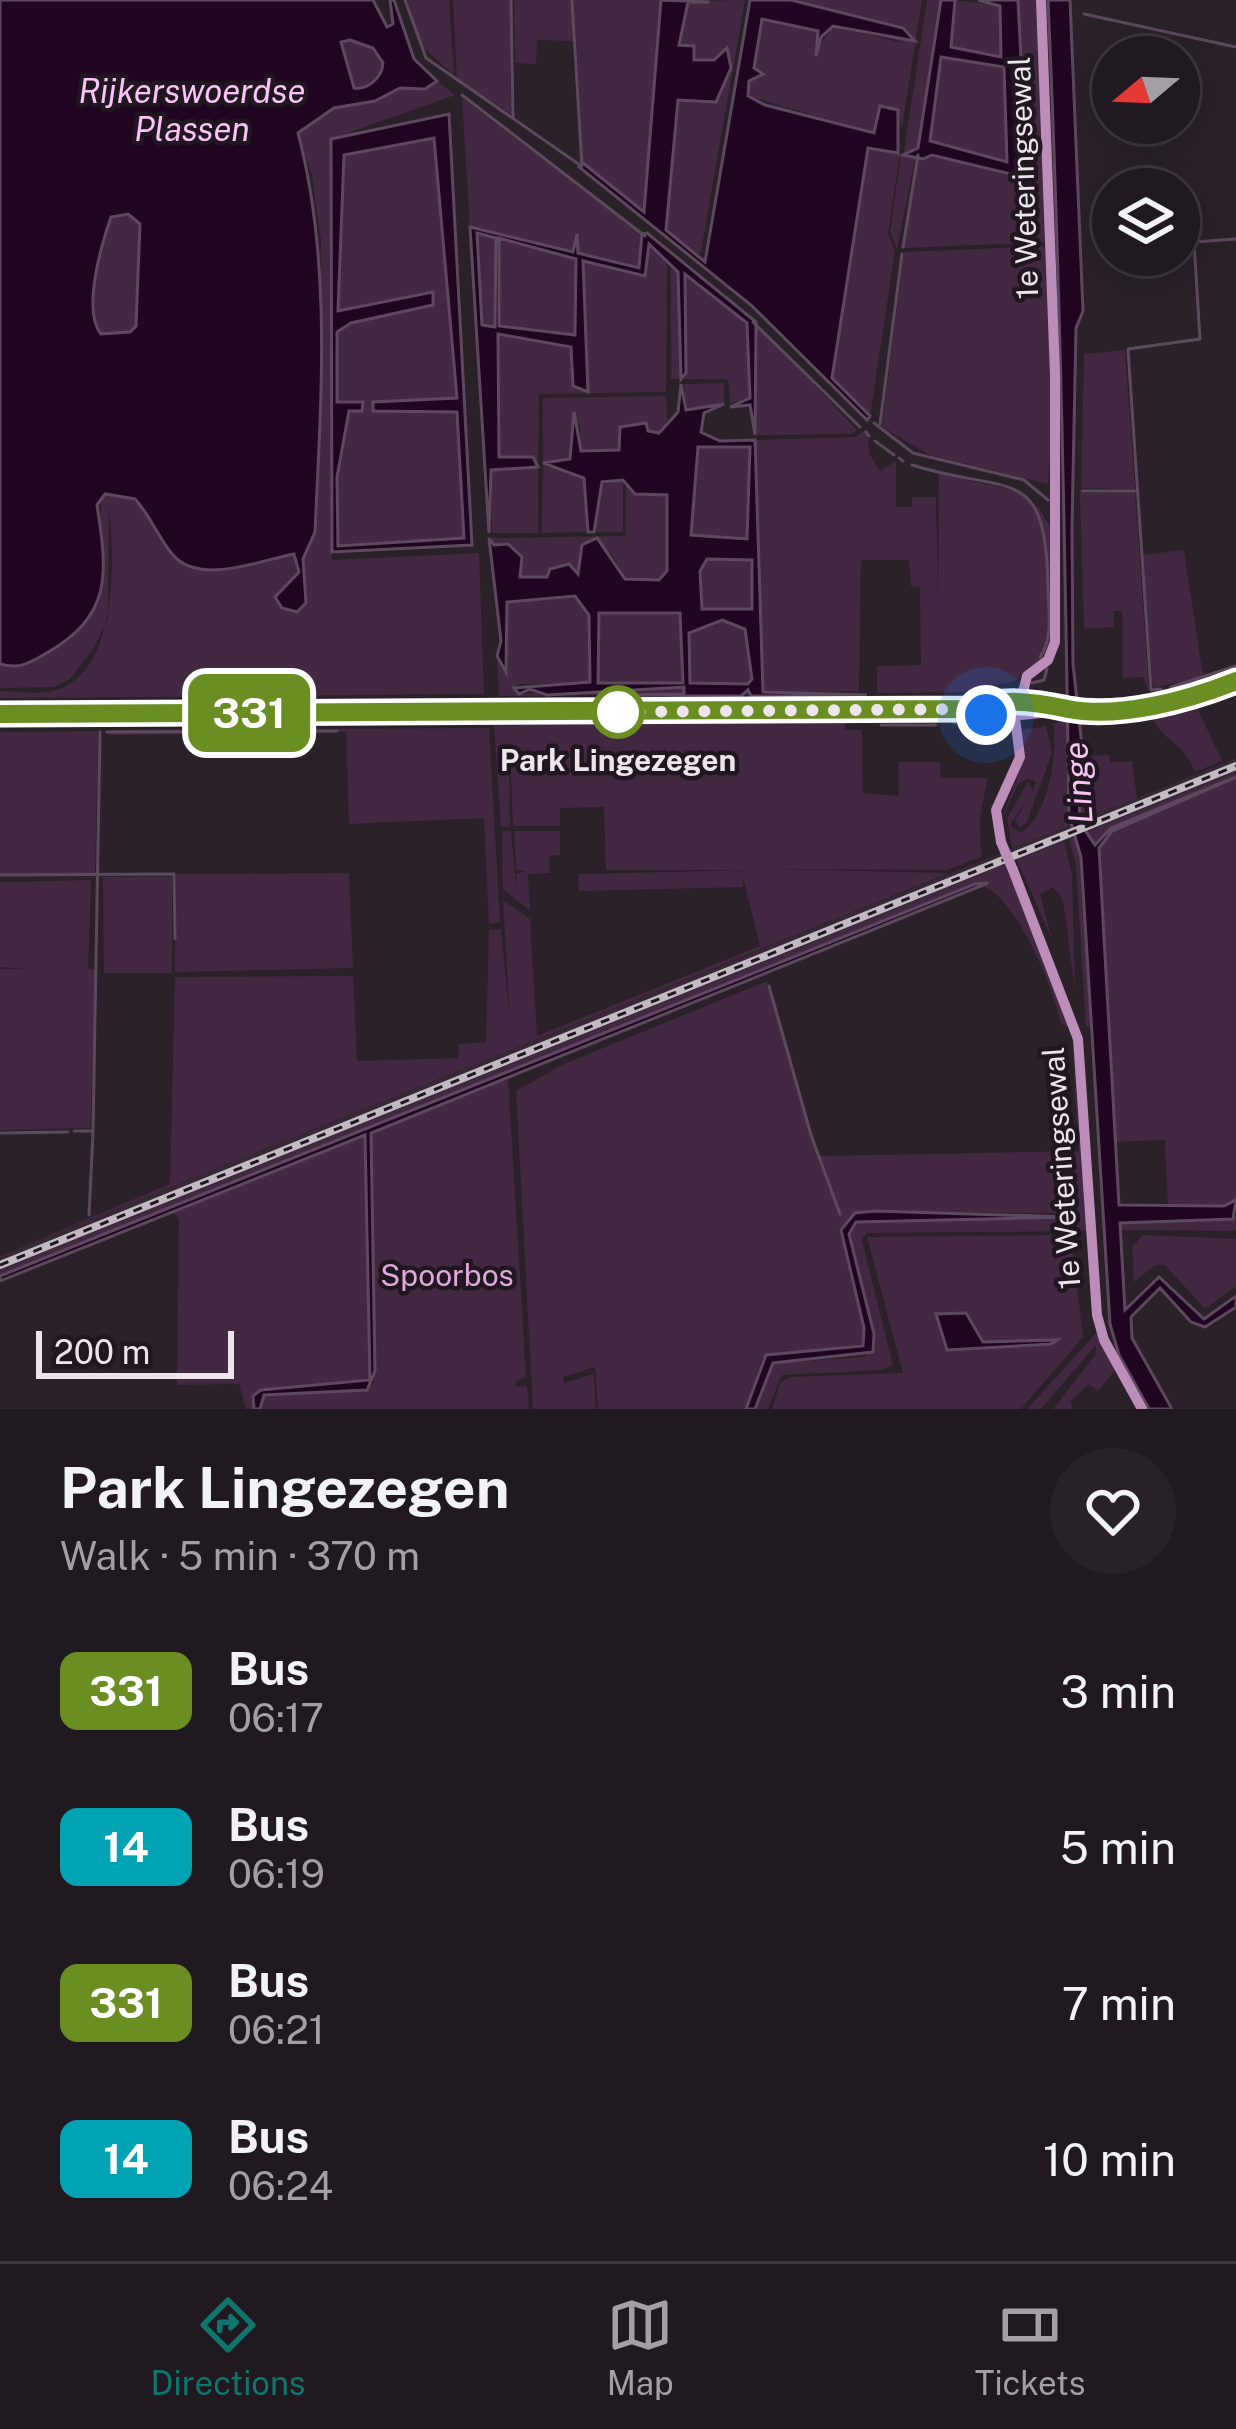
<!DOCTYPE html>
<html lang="en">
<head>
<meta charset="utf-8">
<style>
  :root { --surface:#20191f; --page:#282228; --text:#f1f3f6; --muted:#a2a0a4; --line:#3d383d; --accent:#0f766e }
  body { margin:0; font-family:"Public Sans",sans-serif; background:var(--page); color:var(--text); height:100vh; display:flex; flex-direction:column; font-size:45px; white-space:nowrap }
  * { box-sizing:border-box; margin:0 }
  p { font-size:39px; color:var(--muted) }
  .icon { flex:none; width:66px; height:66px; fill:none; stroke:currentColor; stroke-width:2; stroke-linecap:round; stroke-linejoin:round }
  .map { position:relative; height:1409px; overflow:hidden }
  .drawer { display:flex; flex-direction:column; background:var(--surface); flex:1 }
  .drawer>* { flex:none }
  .badge { padding:0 24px; border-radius:18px; font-size:42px; line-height:78px }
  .needle { width:78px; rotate:251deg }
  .buttons { position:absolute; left:1092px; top:36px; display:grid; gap:24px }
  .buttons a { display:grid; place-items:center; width:108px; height:108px; border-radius:50%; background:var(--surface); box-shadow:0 6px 30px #0003,0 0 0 3px var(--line); font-size:60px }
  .scale { position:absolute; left:36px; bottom:30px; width:198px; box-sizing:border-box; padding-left:12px; border:6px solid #ece5eb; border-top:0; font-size:33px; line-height:42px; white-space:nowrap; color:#ece5eb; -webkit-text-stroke:9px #201720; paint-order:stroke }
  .you { position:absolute; width:60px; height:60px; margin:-30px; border:9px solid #fff; border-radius:50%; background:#1a73e8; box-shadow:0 0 0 18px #1a73e833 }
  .map>.badge { position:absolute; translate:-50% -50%; box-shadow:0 0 0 6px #fff }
  .round { display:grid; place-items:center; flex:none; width:126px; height:126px; border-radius:63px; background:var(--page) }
  .summary { display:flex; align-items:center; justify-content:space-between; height:204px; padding:0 60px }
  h1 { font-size:57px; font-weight:700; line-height:90px }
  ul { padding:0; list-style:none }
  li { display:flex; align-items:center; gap:36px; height:156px; padding:0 60px }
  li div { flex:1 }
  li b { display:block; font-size:45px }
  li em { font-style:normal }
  li .badge { min-width:132px; font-weight:700; text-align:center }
  .menu { display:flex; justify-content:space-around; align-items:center; height:168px; border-top:3px solid var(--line); background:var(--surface); font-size:33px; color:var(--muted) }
  .menu a { display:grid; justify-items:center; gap:6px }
  .menu .on { color:var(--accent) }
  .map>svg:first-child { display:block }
</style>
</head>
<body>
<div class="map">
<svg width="1236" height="1409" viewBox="0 0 1236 1409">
  <rect width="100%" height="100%" fill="#2a2129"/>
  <path fill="#362835" d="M1236,758v14l-1236,498v-14z"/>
  <path fill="#432841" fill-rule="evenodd" d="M407,0h42l5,75 -34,-30z
    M453,0h57l1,114 -54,-35z
    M514,0h57l3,41 -37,-1 -1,24 -21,-1z
    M574,0h87l-17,213 -61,-50z
    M745,0l-44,251 -4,6 -31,-27 12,-130 24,1 22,-17 7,-17 -10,-15 -7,8h-21l-14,-14 9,-45z
    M791,0h131l-20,127 -4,-17 -18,-3 -6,26 -126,-37 14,-77 56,12 1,16 14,-21 74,18z
    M927,0h14l-23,148 -7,5 -7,-1z
    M955,0l45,6 2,51 -51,-10z
    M1018,0h20l10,242 -144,6 14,-90 14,-3 95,22z
    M354,40l19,8 10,15 -3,14 -14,11h-12l-13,-46z
    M941,56l63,11 4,95 -78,-21z
    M437,81l18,14 -124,44 1,421 147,-7 5,141 -484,4v-7c15,0 33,3 48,1 71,-11 67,-134 61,-185l-1,111 -14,30 -24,31 -15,8 -55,1v-24l32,-2 37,-21 31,-39 1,-107c47,-9 58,45 87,72l24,2 83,-15 4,18 -17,36 11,5 11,-6 -1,-49 12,-26 1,-36 5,-256 -9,-64 -14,-43c16,-27 51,-24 77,-33 9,-3 17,-10 26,-12 15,-4 23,5 36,-7z
    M462,98l180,136 -2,34 -63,-15 -1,-19 -2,18 -104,-25z
    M434,137l23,262 -83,3v9l83,1 7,127 -127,7v-69l12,-66h12l1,-9h-25v-70l14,-9 82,-19 -1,-11 -94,19 6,-157z
    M868,147l32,7 -12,79 7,18 -25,165 -38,-37z
    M901,154l14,4 -18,91 -7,-17z
    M127,214l13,10 -4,102 -5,6 -30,2c-19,-22 -1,-88 10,-117z
    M477,233l19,5 -1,89 -13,-2z
    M499,238l77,21 -1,76 -76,-9z
    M648,243l19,14 -1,135 -127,2 -1,69 -6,-6h-33l-1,-124 74,14 1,39 9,-125 62,15z
    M1049,246l4,158 -5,80 -118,-29 -48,-28 22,-175z
    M671,260l7,11 3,108h-10z
    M685,273l63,50 2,76 -20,4 -2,-24h-44z
    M755,323l102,107 -5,4 -97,1z
    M1125,350l10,139 -54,-1 3,-134z
    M724,383v21l-38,6 -2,-26z
    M666,396l1,24 -8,13 -40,4v13l-39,1v-26l-6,-7 -4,41 -27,4v-65z
    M867,429l3,26 10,16 16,-10v46h16v-10h24l2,105 1,-128 79,17 21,17 11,19 2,107 -7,23 -30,24 -50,11 -88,1v-27l44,-1 -1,-78 -9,-1 -2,-26h-48l-2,131 -96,2 -8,-253 100,-3z
    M750,446l-2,93 -57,-4 7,-88z
    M543,466l41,12 4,54 -46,1z
    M538,467v66h-46l-1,-64z
    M623,480v52h-29l4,-46z
    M626,481l10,13 31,1v77l-8,8 -34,-1 -13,-26 -30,-8 -3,29 -28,-5 -4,8h-27l-5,-21 -22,-11 -1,-7 133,-2z
    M1080,493h55l14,199 -6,-15 -20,1 -1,-67h-8v16l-30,2z
    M1184,550l19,127 -50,11 -11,-133z
    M707,559l46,1v49l-52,1 -1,-39z
    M575,596l15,18v69l-74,1 4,10 164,-7 1,7 -186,2 -2,-40 9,16v-70z
    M598,613h82l3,70h-85z
    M722,620l23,9 7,50 -4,5h-59l-1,-52z
    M1198,710l24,51 -27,11c-13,-31 -27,-27 -43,-53z
    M845,718v12h17l1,63 36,3 -1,-34h42l1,16h47l-8,38 1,41 -34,13 -180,-1 182,4 -949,383 170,-72 5,-207 178,-1 4,85 101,-3 1,-14 27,-2 3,-112 12,-1 9,92 -7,-121 27,19 7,117 223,-90 -17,-69v10l-164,4 -1,-17 179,-4h-151l-2,-63 -44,1v18h-47l-4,-98 1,99h-9l-7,-102z
    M1068,718l2,107 -58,23 -5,-30 21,-36 5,8 -23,35 10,8c29,-17 38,-80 33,-109z
    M1046,726l6,27 -25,69 -7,6 -5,-7 21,-38 -7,-5 -11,6 -18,40 23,-62 -3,-32z
    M489,728l11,194 -11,2 -5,-106 -135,6 -3,-92 -238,3 6,-5z
    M98,731l-3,144 -95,1v-144z
    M1109,755l1,7 22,-1 5,37 -58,23 4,-65z
    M1236,772v428l-8,6 -60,2 -3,-68 -51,2 -15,-292 -15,-17z
    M502,831h9l6,66 -1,-23 10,-3 -10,-1 -2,-39h46v24l-11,1 1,17 -22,1 2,37 -27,-22z
    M1074,836l7,21 10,169 -5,1 -10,-162 -7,-27z
    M1064,841l8,33 3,116 -12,-90 -10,-13 -13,7 12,46 -35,-80z
    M1006,864l63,163 -8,-3c-8,-38 -48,-137 -86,-140l-975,392v-6l81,-33z
    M349,873l4,95 -178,4 1,-98z
    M103,877h69v96h-68z
    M91,880l-3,89 8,1 -6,158 -90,2v-161h28l-28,-2v-85z
    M767,981l52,175 260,-5 -8,-116 17,196 -221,2 -5,7 31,125 -11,5 -100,5 -14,34h-13l18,-46 92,-6 11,-13 -27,-110 7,-12 214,-5 -5,-4 -203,-1 -16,9 -5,15 23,92 -3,19 -99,11 -16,51h-148l-3,-42 -32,10 1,6 30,-9 2,35h-63l-17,-318 48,-27z
    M508,1077l18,300 -11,5 1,5 11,-1 2,23h-269l4,-14 103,-5 7,-7 -4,-250z
    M365,1134l5,246 -117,16 1,13h-8l-7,-25 -62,1 2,-166 -5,-6z
    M1236,1217v13l-6,1 -112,-1 4,-8z
    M1071,1235l12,102 -62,72h-249l8,-26 10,-6 113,-4 -36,-136zM936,1314l37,9 10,19 72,-1 -108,9z
    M1143,1235l93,4v47l-31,23 -40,-44h-10l-21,17 -2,-35z
    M1097,1332l18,38 -17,21 -9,-7 -19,18 3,7h-20l43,-55v-9l-55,64h-14z"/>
  <path fill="#200620" stroke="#5d495d" stroke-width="3" fill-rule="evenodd" d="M0,0h373l14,27 6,-3 -3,-24h4l20,59 23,22 -12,8 -25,-1 -25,13 -41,7 -36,25c34,129 23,265 17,399l-12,27 3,44 -9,9 -15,-4 -7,-11 24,-25 -5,-18c-33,6 -94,32 -121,1 -15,-17 -22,-39 -38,-56l-30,-5 -8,11c11,71 15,111 -52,149 -17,10 -26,15 -45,10zM350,40l23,8 10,15c-1,14 -14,27 -29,25l-13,-46zM128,214l12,10 -4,102 -6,6 -29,2c-19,-23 0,-88 10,-117z
    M661,0l48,2h-21l-9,43 15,1v14h20l13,-12 4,20 -15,34 -38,-2 -12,130 39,32 45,-262h41l112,28 12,13 -82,-15 -12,11 -5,19 2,-25 -56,-12 -8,49 9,6 -14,7 -1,15 17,9 109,28 6,-27 18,4v43l-30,-5 -36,230 38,38 -3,4 -116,-115 -172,-138 4,-4 61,49z
    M941,0h14l-4,47 50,10 -1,-51 -22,-6h40l9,178 -95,-23 -9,4 -20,-4 15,-7zM941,57l63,10 3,95 -77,-21z
    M1048,0h22l13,311 -7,17 -4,200 1,136 9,82 -3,75 16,24 16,-17 125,-51 -124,54 -13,17 20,357 105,1 12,-6 -3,19 -113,4 5,87 34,-33 45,42 32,-23v11l-31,20 -14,-5 -31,-34 -29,29 1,21 40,71h-23l-30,-54 -9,-31 -29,-467 -12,-41c-4,-272 -9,-544 -21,-816z
    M449,114l23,431 -140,7 -1,-413zM434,138l23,260 -84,4v9l84,1 7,126 -126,8 -1,-69 12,-66h13l1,-9h-26v-70l14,-9 82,-18v-13l-95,19 6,-156z
    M470,227l103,25 4,-18 1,19 61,15 3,-34 5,-1 109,89 -1,113 -5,-30 -20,2 20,-9 -3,-75 -62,-49 1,99 -5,6 -3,-107 -29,-28 -4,32 -62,-15 5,131 -15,-6 -2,-39 -73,-13 1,123h34l5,10 -47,3 -2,63zM477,233l19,5 -1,89 -13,-2zM499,238l77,21 -1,76 -76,-9z
    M681,384l5,26 38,-6 -20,9 -3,19 19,9 35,-1 8,252 104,3 -116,1 -3,-6 -7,6 -112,-1 55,-1v-7l-137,8 -17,-6 -11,5 -5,-6 76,-6 -1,-67 -14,-19 -68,6 -1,70 -9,-16 4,-15 -12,-103 5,7 14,-1 14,13 -2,20h27l3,-8 19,-5 9,10 4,-29 15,-7 28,41 34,1 8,-9v-76l-32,-1 -12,-14 -21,2 -8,50h-6l-4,-54 -41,-15 27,-4 4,-47 7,39 38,-1 1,-23 26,-4 2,8 11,2 19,-21zM698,447h52l-3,92 -56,-4zM707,559l45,1v49h-50l-2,-38zM599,613h81l3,70h-85zM722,620l23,9 7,50 -4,5 -58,-1 -1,-50z
    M988,883l-617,250 4,238 -8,19 -103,5 -4,14h-6l-1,-13 8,-6 109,-10 -5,-245 -365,146v-5l114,-46 861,-346z
    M875,1211l195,6 -214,5 -7,12 25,100 -1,18 -100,11 -18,46h-9l20,-54 97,-9 1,-18 -23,-98 14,-17z
    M966,1313l17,29 74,-2 -6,4 -104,6 -11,-36z"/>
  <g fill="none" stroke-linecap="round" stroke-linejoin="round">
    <path stroke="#5d495d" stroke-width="3" d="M405,0l21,58 154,107
      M511,0l2,118
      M572,0l10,166
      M1084,14l152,33
      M462,95l183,141
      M903,247l15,-92
      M753,322l107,105
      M874,423l39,30 111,27 24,20
      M880,424l22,-170
      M866,432l3,4
      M875,441l19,14
      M899,458l4,3
      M912,465c98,31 133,-4 136,120 0,24 6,52 -8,72
      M1082,491h53
      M1032,683l12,-3 3,-11
      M1171,687l65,-21
      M1161,689l-10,1 -23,-341 72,-10 -6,-97 42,-3
      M954,723l28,1
      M881,725h55
      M107,732l230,-1
      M0,875l174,-1 1,65
      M769,986l42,149 29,79
      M74,1131h19l7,-399
      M0,1133l68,-1
      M89,1215l4,-82"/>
    <path stroke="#bc8db9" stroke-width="10" d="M1021,700l6,-24 21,-16 7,-18v-267l-14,-375
      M970,710c38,10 64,4 101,-1 62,-9 102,-3 165,-28
      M449,713l516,-4 56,-9 44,9
      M0,714h453
      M1001,842l-5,-32 24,-53 -5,-39
      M1013,870l65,169 19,276 7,25 38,69"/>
    <defs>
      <path id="rail" d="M0,1265l1236,-499"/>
    </defs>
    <use href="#rail" stroke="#c2bac1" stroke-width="8"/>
    <use href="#rail" stroke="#201720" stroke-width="3" stroke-dasharray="9" stroke-linecap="butt"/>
    <path stroke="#bc8db9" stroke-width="10" d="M1001,842l12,28"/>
  </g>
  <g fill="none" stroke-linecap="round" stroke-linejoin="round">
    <defs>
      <path id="line" d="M0,714l965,-5c38,-11 66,-8 103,0 52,10 120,-9 168,-28"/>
    </defs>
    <use href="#line" stroke="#fff" stroke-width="27"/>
    <use href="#line" stroke="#6b8e23" stroke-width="18"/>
    <path stroke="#ece5eb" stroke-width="12" stroke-dasharray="0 21.6" d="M618,712l347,-3 21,6"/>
  </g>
  <circle fill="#fff" stroke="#6b8e23" stroke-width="6" cx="618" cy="712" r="24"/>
  <g text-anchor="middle" stroke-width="9" stroke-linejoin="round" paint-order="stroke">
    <g font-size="30" fill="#ece5eb" stroke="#201720">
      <text transform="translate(1024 178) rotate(-92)" y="10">1e Weteringsewal</text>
      <text transform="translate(1062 1168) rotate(-94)" y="10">1e Weteringsewal</text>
    </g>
    <g font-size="30" font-weight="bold" fill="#ece5eb" stroke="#201720">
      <text x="618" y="771">Park Lingezegen</text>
    </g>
    <g font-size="30" fill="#dfa9db" stroke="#201720">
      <text x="447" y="1286">Spoorbos</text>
    </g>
    <g font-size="33" font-style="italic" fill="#fbc4f7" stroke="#201720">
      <text x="192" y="103">Rijkerswoerdse<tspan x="192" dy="38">Plassen</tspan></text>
      <text transform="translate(1078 783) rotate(-94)" y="12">Linge</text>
    </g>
  </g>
</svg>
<div class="buttons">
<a><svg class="needle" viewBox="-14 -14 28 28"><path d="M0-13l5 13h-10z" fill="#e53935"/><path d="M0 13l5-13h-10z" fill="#a2a0a4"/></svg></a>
<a><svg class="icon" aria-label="layers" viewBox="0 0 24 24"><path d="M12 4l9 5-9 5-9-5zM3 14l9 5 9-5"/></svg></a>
</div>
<div class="scale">200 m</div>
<div class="you" style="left:986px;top:715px"></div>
<b class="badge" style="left:249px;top:713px;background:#6b8e23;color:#fff">331</b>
</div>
<section class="drawer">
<div class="summary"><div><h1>Park Lingezegen</h1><p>Walk · 5 min · 370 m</p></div><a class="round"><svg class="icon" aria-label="heart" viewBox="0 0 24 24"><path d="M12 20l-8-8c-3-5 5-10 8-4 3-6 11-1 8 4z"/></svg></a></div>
<ul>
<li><span class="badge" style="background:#6b8e23;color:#fff">331</span><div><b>Bus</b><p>06:17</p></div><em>3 min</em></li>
<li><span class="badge" style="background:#00a3b4;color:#fff">14</span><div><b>Bus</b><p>06:19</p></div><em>5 min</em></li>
<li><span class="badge" style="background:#6b8e23;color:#fff">331</span><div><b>Bus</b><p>06:21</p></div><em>7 min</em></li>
<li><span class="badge" style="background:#00a3b4;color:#fff">14</span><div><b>Bus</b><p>06:24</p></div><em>10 min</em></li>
</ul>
</section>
<nav class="menu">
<a class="on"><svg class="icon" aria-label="directions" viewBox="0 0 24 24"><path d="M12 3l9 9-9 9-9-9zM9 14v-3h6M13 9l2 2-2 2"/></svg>Directions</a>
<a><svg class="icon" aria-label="map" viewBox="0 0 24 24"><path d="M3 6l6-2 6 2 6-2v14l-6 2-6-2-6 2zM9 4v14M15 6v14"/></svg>Map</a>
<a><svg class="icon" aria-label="tickets" viewBox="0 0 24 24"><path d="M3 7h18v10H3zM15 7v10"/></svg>Tickets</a>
</nav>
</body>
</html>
